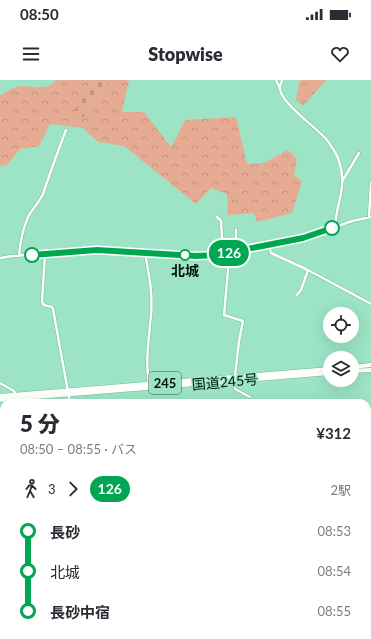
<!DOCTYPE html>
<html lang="ja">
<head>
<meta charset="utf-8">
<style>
  :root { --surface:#fff; --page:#f2f2f3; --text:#2b2b33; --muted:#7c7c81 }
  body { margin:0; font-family:Lato,"Noto Sans JP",sans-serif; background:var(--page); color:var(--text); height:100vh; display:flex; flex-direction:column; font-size:15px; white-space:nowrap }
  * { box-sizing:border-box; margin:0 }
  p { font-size:13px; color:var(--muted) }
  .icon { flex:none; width:22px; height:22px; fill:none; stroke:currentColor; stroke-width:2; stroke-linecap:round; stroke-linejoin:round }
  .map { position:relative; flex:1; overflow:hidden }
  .details { position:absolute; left:0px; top:319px; width:371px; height:240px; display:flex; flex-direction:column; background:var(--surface); border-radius:12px 12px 0 0; box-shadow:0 4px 16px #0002 }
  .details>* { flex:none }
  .badge { padding:0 8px; border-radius:13px; font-size:14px; line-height:26px }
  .controls { position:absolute; left:323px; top:227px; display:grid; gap:8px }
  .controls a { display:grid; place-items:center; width:36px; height:36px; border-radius:50%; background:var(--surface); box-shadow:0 4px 16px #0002; font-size:20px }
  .map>.badge { position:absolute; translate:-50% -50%; box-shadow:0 0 0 2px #fff }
  .legs { display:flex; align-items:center; gap:6px; height:44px; padding:0 20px; font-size:13px }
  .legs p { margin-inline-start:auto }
  .head { display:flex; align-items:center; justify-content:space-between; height:68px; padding:0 20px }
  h1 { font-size:22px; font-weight:800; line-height:30px }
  ul { padding:0 20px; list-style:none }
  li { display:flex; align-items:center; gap:14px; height:40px; font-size:15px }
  li i { display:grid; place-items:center; width:6px; height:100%; margin:0 5px; background:currentColor }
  li i::after { content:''; width:10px; height:10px; margin:-5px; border:3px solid; border-radius:50%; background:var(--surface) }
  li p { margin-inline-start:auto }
  li:first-child i { background:linear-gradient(#0000 50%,currentColor 0) }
  li:last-child i { background:linear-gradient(currentColor 50%,#0000 0) }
  .status { display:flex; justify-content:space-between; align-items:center; height:28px; padding:0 20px; background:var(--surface); direction:ltr }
  .status svg { height:11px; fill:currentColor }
  header { display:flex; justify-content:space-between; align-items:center; height:52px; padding:0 20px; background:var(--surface); font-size:18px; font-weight:800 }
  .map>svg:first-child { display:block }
</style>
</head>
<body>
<div class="status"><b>08:50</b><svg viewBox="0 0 49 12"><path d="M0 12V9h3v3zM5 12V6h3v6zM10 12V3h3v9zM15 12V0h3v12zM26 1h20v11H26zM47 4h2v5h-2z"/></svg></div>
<header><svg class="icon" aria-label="menu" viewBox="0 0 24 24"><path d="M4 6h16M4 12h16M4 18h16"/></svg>Stopwise<svg class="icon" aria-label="heart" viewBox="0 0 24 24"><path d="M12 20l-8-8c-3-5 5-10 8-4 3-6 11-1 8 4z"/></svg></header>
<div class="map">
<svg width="371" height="559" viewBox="0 0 371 559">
  <defs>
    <pattern id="forest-crowns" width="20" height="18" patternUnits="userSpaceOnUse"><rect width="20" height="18" fill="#e5ac93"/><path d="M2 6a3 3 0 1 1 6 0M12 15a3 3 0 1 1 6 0" fill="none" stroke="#c3937d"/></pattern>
    <pattern id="cemetery-stones" width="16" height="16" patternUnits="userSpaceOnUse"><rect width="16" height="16" fill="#e5ac93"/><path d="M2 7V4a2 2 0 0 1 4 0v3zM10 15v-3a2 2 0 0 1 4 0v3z" fill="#c3937d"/></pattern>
    <pattern id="park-tufts" width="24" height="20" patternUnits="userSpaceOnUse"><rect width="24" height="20" fill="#e5ac93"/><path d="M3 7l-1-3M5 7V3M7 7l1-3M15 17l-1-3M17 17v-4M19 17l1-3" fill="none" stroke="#c3937d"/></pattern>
  </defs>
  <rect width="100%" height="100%" fill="#9ce4c5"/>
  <path fill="url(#forest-crowns)" d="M56,0h38l-5,4 -7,35 27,-39h20l-7,32h22l27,35 14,-27 51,-3 11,47 17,-1 24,-13 9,9 -3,16 8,6 -10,32 -35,9 -3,-9 -26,2 -1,-21 -16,-6 -15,16 -72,-58 -26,-4 -15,-14 -33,-4 -11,22 -19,3 -13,16 -7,1v-71c6,-3 14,-8 21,-9 12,0 27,5 35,-6z
    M300,0h26l-23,26 -7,-6z"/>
  <path fill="url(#cemetery-stones)" d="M94,0h15l-27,39 -7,-9 14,-26z"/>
  <path fill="url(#park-tufts)" d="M0,546h4v9h63l32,4h-99z"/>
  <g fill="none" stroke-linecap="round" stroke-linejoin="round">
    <defs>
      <path id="minor" d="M276,0l4,9
        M282,0c-1,3 -2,6 -2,9 1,14 37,39 47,51 5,7 10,14 12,21 9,27 -3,41 -4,66
        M343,100l16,-27
        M217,137l4,4 2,33
        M369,137l2,-34
        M236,150v8l2,13
        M269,165l2,8 35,16 65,35
        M145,173c4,21 8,41 6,62 -2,23 -6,46 -2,69
        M226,173l2,17 -4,45 19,6 -4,20 -4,35
        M45,174l-3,48 2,3 8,2 1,2 17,94
        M19,176c1,-14 4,-27 9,-39 4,-8 11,-14 15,-23 7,-21 15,-43 23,-64
        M0,178l12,-2 85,-6 99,6 20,-1 97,-20 39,-14 19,-4
        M296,216l5,-6 7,-20
        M233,301l2,8 15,8
        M0,303l14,8 1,3
        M35,318l2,4 3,1
        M0,525h4
        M225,555l30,4"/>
      <path id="tertiary" d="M158,559l1,-4"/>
      <path id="secondary" d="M0,533l4,1
        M0,537h4
        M128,555l28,4
        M166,555l28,4"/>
      <path id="trunk" d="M352,287l19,-2
        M352,291l19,-1
        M0,316l330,-27
        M0,320l330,-27"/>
    </defs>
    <use href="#minor" stroke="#74bc9e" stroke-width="3.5"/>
    <use href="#tertiary" stroke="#74bc9e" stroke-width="4"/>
    <use href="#secondary" stroke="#74bc9e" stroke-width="4.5"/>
    <use href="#trunk" stroke="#74bc9e" stroke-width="5"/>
    <use href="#minor" stroke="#fff" stroke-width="2.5"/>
    <use href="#tertiary" stroke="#fff" stroke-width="3"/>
    <use href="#secondary" stroke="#fff" stroke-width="3.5"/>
    <use href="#trunk" stroke="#fff" stroke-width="4"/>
  </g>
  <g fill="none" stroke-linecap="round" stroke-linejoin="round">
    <defs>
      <path id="line-1" d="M32,175l65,-5 99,6 20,-1 87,-17 29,-10"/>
    </defs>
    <use href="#line-1" stroke="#fff" stroke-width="9"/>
    <use href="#line-1" stroke="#00a651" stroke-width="6"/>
  </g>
  <g fill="#fff" stroke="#00a651" stroke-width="2">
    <circle cx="332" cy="148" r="7"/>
    <circle cx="32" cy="175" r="7"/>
    <circle cx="185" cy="175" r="5"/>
  </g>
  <g text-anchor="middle" stroke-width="3" stroke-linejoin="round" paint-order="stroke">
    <rect fill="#9ce4c5" stroke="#2f5343" stroke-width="1" x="149" y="292" width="32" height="22" rx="3"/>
    <g font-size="13" font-weight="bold" fill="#00150b">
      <text x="165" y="308">245</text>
    </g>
    <g font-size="14" font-weight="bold" fill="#00150b" stroke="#9ce4c5">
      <text x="185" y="196">北城</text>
    </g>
    <g font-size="14" fill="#00150b" stroke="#9ce4c5">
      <text transform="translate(225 302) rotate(-5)" y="5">国道245号</text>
    </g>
  </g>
</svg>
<div class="controls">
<a><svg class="icon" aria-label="locate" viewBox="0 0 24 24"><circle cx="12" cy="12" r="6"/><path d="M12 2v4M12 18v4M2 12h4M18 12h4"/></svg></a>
<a><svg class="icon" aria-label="layers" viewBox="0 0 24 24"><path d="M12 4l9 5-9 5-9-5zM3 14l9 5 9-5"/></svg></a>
</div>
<b class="badge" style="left:229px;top:173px;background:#00a651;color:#fff">126</b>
<section class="details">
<div class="head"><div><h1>5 分</h1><p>08:50 – 08:55 · バス</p></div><b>¥312</b></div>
<div class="legs"><svg class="icon" aria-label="walk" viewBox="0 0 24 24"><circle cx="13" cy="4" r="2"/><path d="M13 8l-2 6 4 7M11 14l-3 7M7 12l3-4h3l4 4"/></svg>3<svg class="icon" aria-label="forward" viewBox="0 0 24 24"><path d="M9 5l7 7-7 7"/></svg><b class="badge" style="background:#00a651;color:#fff">126</b><p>2駅</p></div>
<ul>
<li><i style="color:#00a651"></i><b>長砂</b><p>08:53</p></li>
<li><i style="color:#00a651"></i><span>北城</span><p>08:54</p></li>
<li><i style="color:#00a651"></i><b>長砂中宿</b><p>08:55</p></li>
</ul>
</section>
</div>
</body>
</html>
